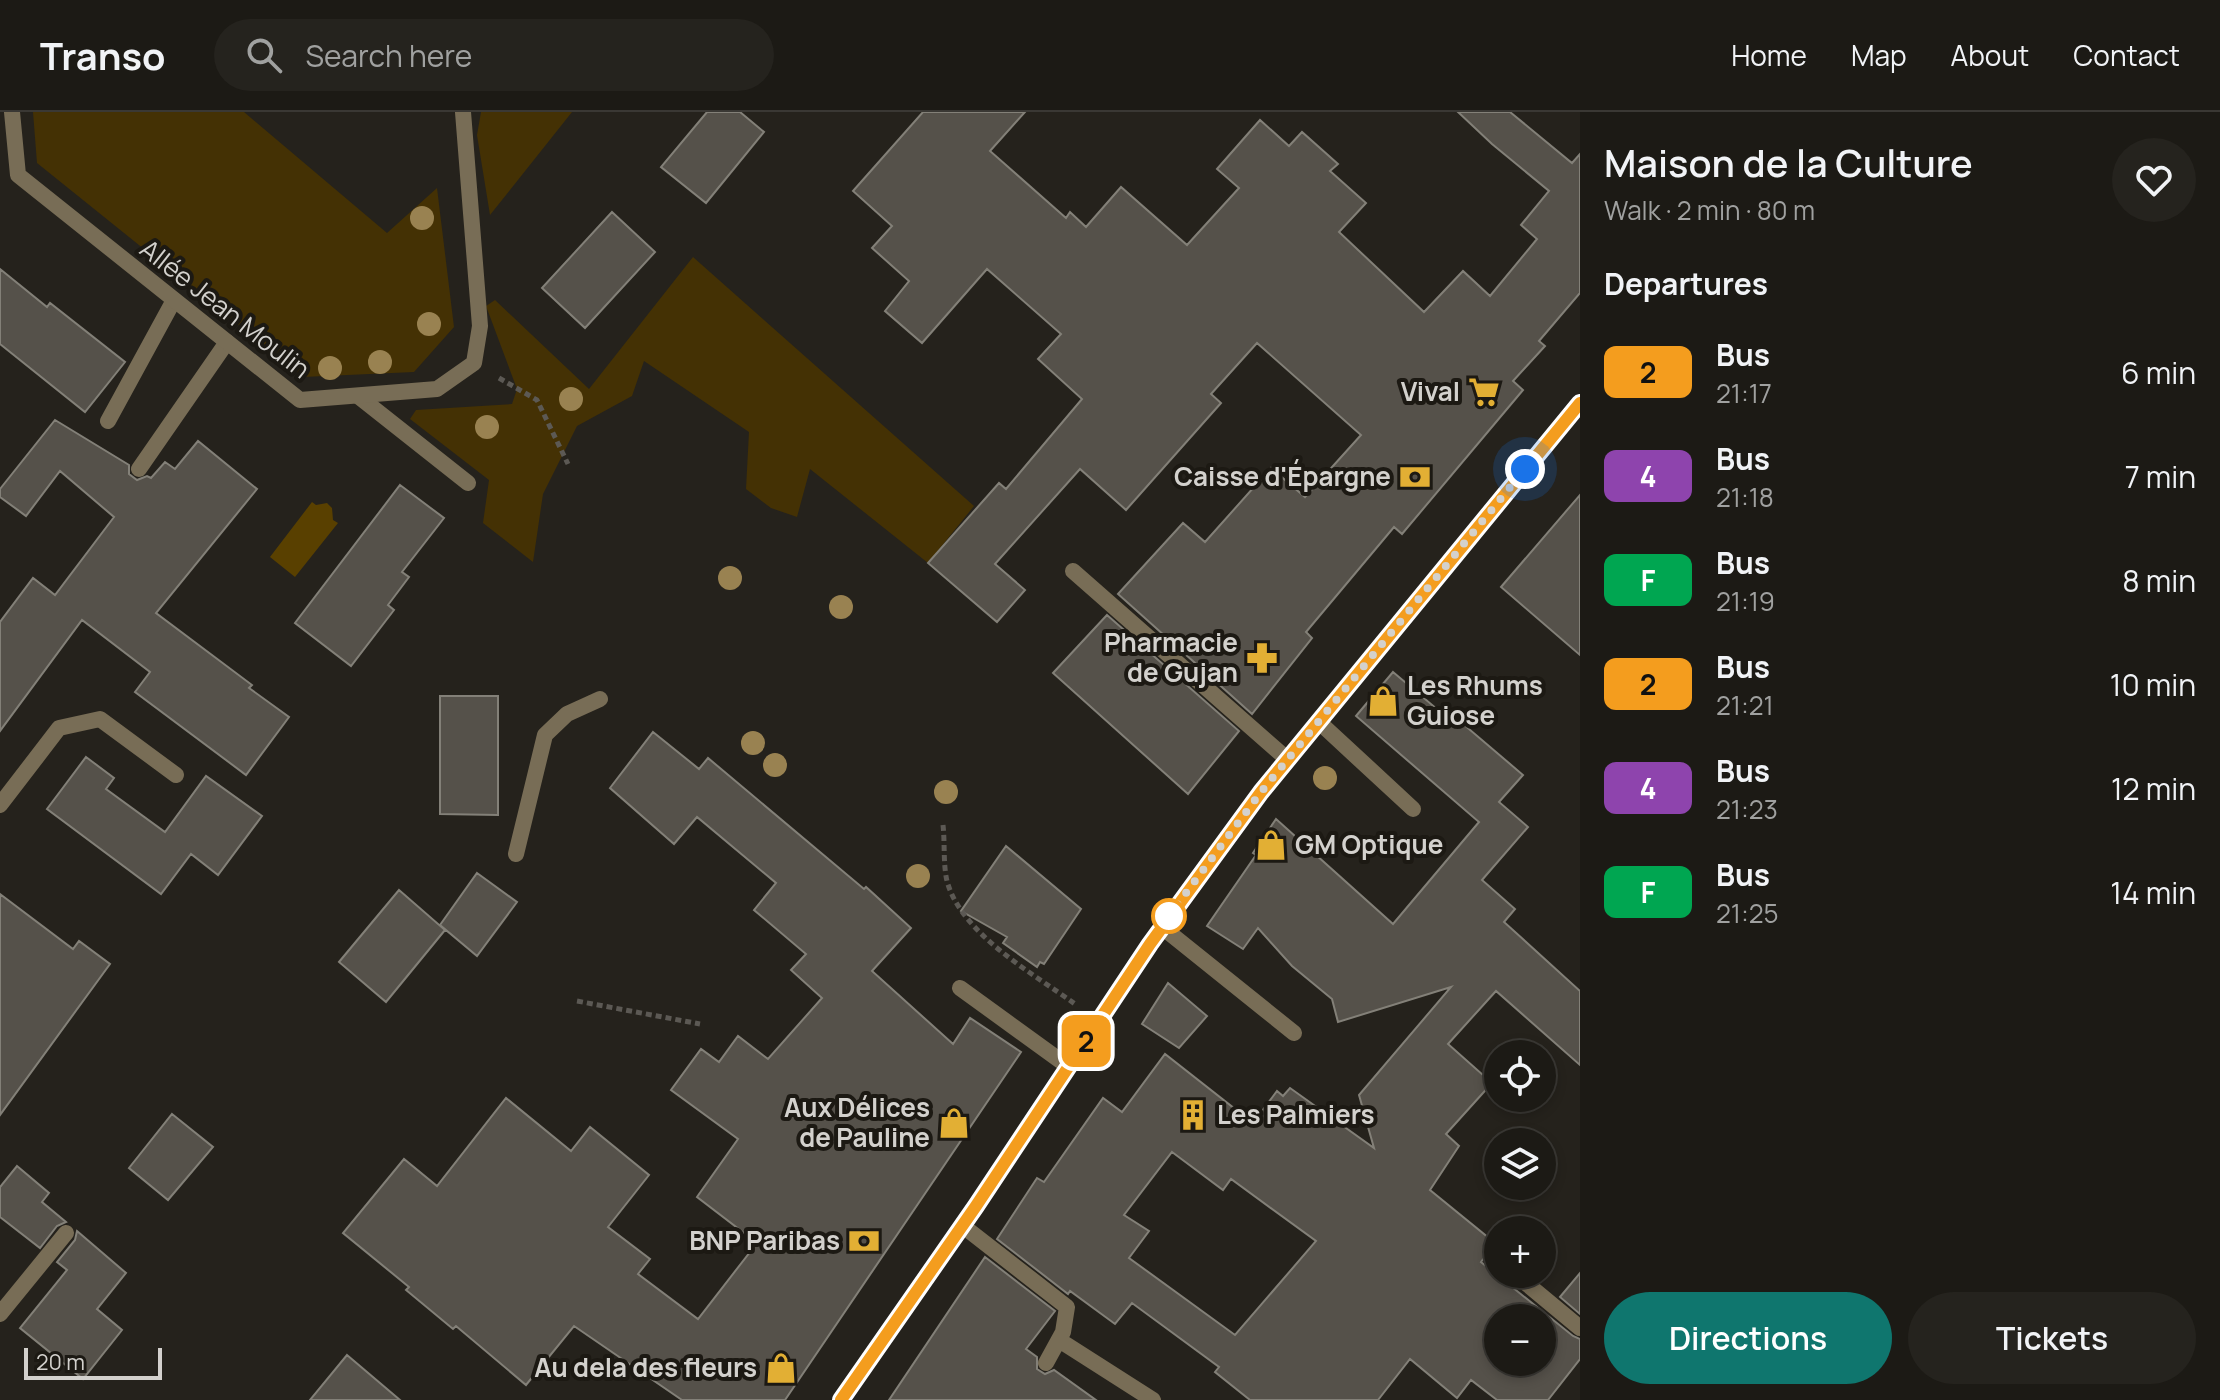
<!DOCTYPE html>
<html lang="en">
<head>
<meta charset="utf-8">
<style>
  :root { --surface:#1c1a15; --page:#25231e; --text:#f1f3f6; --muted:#a0a1a0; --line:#3a3834; --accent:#0f766e }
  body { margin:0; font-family:Manrope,sans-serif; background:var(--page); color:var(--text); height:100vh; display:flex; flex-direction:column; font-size:30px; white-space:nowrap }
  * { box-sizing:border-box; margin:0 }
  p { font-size:26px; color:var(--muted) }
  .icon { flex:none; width:44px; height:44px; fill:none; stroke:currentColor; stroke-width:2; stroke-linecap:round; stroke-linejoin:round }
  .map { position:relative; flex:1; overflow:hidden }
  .side { display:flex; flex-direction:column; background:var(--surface); width:640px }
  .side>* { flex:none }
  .badge { padding:0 16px; border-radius:12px; font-size:28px; line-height:52px }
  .tools { position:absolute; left:1484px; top:928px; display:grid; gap:16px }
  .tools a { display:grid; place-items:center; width:72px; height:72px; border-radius:50%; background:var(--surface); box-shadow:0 4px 12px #0003,0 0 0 2px var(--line); font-size:40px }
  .scale { position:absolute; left:24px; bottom:20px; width:138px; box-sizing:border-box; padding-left:8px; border:4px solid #d3d1cd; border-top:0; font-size:22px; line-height:28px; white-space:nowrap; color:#d3d1cd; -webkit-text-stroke:6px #1c1913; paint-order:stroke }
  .you { position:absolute; width:40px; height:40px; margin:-20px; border:6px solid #fff; border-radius:50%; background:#1a73e8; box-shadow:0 0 0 12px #1a73e833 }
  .map>.badge { position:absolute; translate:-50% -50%; box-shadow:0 0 0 4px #fff }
  h2 { padding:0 24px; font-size:30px; line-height:72px }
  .round { display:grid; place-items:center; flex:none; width:84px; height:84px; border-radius:42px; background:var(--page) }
  .headline { display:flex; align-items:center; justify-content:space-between; height:136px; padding:0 24px }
  h1 { font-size:38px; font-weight:600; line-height:60px }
  .cta { display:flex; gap:16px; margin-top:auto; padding:16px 24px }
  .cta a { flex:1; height:92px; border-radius:48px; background:var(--accent); color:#fff; font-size:32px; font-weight:600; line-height:92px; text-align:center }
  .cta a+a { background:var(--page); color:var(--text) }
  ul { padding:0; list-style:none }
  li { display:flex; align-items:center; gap:24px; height:104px; padding:0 24px }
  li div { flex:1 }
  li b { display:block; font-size:30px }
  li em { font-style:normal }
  li .badge { min-width:88px; font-weight:700; text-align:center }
  header { display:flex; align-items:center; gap:48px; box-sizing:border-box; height:112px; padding:0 40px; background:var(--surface); border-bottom:2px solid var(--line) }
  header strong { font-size:38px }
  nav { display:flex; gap:44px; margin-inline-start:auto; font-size:28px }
  .search { width:560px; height:72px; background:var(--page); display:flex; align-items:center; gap:20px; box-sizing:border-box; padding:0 28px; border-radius:44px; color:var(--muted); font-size:30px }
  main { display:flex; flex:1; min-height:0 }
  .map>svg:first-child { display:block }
</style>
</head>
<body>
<header>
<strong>Transo</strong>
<div class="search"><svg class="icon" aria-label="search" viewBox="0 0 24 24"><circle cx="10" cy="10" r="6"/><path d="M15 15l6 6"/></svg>Search here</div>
<nav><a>Home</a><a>Map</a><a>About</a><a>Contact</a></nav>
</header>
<main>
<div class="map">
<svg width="1580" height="1288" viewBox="0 0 1580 1288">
  <rect width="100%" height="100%" fill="#25221c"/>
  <path fill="#443104" d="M33,0h211l143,121 50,-45 17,139 -40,45 -111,5 -266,-214z
    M481,0h91l-82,103 -13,-80z
    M693,145l281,249 -46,57 -118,-94 -13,48 -26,-9 -25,-19 3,-57 -105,-71 -12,35 -55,30 -34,68 -10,68 -50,-39 6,-43 -79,-61 6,-9 96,-6 5,-15 -31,-83 9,-6 94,89z"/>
  <path fill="#594000" d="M312,390l4,3 11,-2 5,5 1,12 5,3 -43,54 -25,-20z"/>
  <path fill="#55514a" stroke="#838078" stroke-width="2" fill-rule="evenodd" d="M707,0h33l24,20 -58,71 -45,-36z
    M923,0h102l-35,39 76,67 4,-6 16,15 35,-40 66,58 52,-57 -22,-19 43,-49 29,26 13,-14 36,32 -8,7 36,32 -27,29 85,80 39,-41 27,25 47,-57 -16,-14 28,-34 -57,-47 -34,-32h52l62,51 8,-9v139l-41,48 6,5 -32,35 10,9 -121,144 -8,-7 -88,105 6,6 -60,76 -134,-120 65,-71 22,19 66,-74 34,29 56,-62 -104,-92 -46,51 10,9 -95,107 -46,-41 -85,95 30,26 -28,32 -69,-59 71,-80 7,6 76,-90 -44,-40 23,-25 -74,-65 -65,74 -37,-32 24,-30 -37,-33 20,-22 -39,-35z
    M612,100l43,40 -70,76 -43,-40z
    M0,157l47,38 3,-4 75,59 -40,50 -85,-68z
    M55,308l74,45v9l8,6 10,-4 4,2 14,-16 10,7 23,-28 59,48 -101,124 96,72 -3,3 40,29 -43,58 -111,-83 15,-20 -68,-52 -82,111v-109l33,-44 22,17 59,-78 -54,-46 -34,45 -26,-19v-8z
    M400,373l44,33 -42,54 7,5 -21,28 6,5 -43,56 -56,-43z
    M1580,383v160l-79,-68z
    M1107,503l132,116 -51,63 -135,-121z
    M1393,560l45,38 4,-4 81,69 -24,27 29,25 -46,53 33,29 -11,13 76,69v74l-84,-74 -48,53 44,39 -46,51 13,12 -29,44 65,53 -14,19 92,74 7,3v20l-32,41h-51l-26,-20 -14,18 -47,-39 -32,41h-128l-35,-28 4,-5 -87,-64 -17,21 -45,-33 -2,3 -71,-55 40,-61 7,4 59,-84 19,14 43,-58 88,69 24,-32 6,5 7,-8 84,60 -15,-53 92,-108 -113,35 -6,-23 -40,-33 -34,-38 -15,21 -36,-23 49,-71 -3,-2 23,-34 117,105 86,-102 -123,-106zM1172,1040l51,38 8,-11 85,62 -81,94 -106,-77 20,-27 -25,-16zM1498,1206h44v44h-44z
    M440,584h58v119l-58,-1z
    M653,620l46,37 9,-11 156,131 2,-2 45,41 -39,43 81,73 17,-26 51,34 -236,348h-103l-108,-74 -48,59 -70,-59 -3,3 -47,-39 3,-3 -66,-54 61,-74 33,27 69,-88 65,53 19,-24 59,48 -41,52 42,32 -12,15 60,45 59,-76 -60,-46 41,-58 -67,-49 30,-41 18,13 19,-26 30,23 54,-61 -31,-28 15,-16 -52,-44 22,-27 -79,-66 -23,27 -64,-56z
    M86,645l28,21 -8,11 59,43 41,-56 56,40 -44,59 -27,-21 -30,40 -114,-85z
    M1006,734l75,63 -37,55 -4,-2 -3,5 -34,-24 4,-6 -46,-26z
    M477,761l40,29 -40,54 -37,-31z
    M399,778l46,40 -59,72 -47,-40z
    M0,782l73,55 6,-8 31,23 -110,151z
    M1168,871l39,33 -28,32 -37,-24z
    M172,1002l41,33 -45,53 -39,-32z
    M17,1054l32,27 -7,9 24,20 -9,4 -17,22 -40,-31v-30z
    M77,1119l49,42 -29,36 25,21 -39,49 -63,-51 47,-58 -10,-8 18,-22z
    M985,1145l70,54 -29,38 11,8v12l8,5 9,-4 42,30h-207z
    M1580,1161v41l-20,-17z
    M347,1243l53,45h-90z"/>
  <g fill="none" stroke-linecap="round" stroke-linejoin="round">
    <path stroke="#5c5954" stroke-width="5" stroke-dasharray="6 4" stroke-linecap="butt" d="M499,266l38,22 31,64
      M943,713c2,18 0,39 4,56 14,53 87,93 128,123
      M577,889l123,23"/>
    <path stroke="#786d56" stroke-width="16" d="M358,284l110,87
      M108,309l66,-121
      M139,357l88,-127
      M1073,459l214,188
      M1319,610l94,87
      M516,742l29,-119 22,-21 33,-15
      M1162,815l132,106
      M960,876l109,79
      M963,1114l104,81 -4,25 -17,31
      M1515,1162l65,54
      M0,1202l66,-81
      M1059,1228l94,60"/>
    <path stroke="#786d56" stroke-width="16" d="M12,0l6,63 282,225 137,-11 37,-26 6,-37 -17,-214
      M0,693l59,-77 41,-9 76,56"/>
    <path stroke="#aa9772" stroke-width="16" d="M841,1288l135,-194 174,-262 111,-152 319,-389"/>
  </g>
  <g fill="#998251">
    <circle cx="422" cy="106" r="12"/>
    <circle cx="429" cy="212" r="12"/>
    <circle cx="380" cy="250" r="12"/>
    <circle cx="330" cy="256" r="12"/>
    <circle cx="571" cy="287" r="12"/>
    <circle cx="487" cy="315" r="12"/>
    <circle cx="730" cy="466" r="12"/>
    <circle cx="841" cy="495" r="12"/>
    <circle cx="753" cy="631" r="12"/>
    <circle cx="775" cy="653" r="12"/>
    <circle cx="1325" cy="666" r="12"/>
    <circle cx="946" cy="680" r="12"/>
    <circle cx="918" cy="764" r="12"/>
  </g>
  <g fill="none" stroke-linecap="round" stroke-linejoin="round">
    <defs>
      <path id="line" d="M841,1288l135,-194 174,-262 111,-152 319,-389"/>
    </defs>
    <use href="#line" stroke="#fff" stroke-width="18"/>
    <use href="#line" stroke="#f49d1e" stroke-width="12"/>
    <path stroke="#d3d1cd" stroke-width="8" stroke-dasharray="0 14.4" d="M1169,804l92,-124 264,-323"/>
  </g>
  <defs>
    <symbol id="supermarket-bare" viewBox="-9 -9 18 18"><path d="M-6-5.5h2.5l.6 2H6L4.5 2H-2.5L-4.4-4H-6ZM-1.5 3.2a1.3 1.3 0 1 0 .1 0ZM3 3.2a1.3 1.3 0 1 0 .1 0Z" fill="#e2af34" stroke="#1c1913" stroke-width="2.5" paint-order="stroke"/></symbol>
    <symbol id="bank-bare" viewBox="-9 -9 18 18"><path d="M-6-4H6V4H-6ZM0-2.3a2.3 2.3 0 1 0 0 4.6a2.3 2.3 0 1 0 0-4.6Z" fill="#e2af34" stroke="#1c1913" stroke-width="2.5" paint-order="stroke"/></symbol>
    <symbol id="pharmacy-bare" viewBox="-9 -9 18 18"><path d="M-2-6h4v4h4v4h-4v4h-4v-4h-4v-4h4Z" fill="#e2af34" stroke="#1c1913" stroke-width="2.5" paint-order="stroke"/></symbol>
    <symbol id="shop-bare" viewBox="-9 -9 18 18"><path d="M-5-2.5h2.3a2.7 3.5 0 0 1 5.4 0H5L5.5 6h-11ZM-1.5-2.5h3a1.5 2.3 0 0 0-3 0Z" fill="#e2af34" stroke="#1c1913" stroke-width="2.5" paint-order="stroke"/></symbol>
    <symbol id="building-bare" viewBox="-9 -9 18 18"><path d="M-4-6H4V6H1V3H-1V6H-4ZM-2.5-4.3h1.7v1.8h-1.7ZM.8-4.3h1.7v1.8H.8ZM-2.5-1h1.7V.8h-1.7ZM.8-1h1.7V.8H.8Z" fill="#e2af34" stroke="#1c1913" stroke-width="2.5" paint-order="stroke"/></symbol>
  </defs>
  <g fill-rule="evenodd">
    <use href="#supermarket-bare" x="1462" y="258" width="44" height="44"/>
    <use href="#bank-bare" x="1393" y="343" width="44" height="44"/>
    <use href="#pharmacy-bare" x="1240" y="524" width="44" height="44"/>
    <use href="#shop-bare" x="1361" y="567" width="44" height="44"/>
    <use href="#shop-bare" x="1249" y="711" width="44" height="44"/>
    <use href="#building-bare" x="1171" y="981" width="44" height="44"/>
    <use href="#shop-bare" x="932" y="989" width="44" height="44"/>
    <use href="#bank-bare" x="842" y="1107" width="44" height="44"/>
    <use href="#shop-bare" x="759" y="1234" width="44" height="44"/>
  </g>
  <circle fill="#fff" stroke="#f49d1e" stroke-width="4" cx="1169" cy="804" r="16"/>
  <g text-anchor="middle" stroke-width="8" stroke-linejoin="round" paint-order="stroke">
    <g font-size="26" fill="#d3d1cd" stroke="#1c1913">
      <text transform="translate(225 197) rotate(38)" y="9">Allée Jean Moulin</text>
    </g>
    <g font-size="26" font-weight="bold" fill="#d3d1cd" stroke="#1c1913" text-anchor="end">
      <text x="1460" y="289">Vival</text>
      <text x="1391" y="374">Caisse d'Épargne</text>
      <text x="1238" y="540">Pharmacie<tspan x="1238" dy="30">de Gujan</tspan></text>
      <text x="1407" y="583" text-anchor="start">Les Rhums<tspan x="1407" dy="30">Guiose</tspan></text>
      <text x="1295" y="742" text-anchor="start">GM Optique</text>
      <text x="930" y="1005">Aux Délices<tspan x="930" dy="30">de Pauline</tspan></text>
      <text x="1217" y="1012" text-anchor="start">Les Palmiers</text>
      <text x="840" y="1138">BNP Paribas</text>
      <text x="757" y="1265">Au dela des fleurs</text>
    </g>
  </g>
</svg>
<div class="tools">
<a><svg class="icon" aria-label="locate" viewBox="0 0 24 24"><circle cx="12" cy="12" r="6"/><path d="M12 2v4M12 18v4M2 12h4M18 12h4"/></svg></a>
<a><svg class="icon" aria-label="layers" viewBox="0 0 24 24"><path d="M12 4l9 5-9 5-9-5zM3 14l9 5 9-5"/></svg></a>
<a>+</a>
<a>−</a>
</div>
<div class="scale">20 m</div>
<div class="you" style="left:1525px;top:357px"></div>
<b class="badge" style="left:1086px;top:929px;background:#f49d1e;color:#111">2</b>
</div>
<section class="side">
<div class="headline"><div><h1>Maison de la Culture</h1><p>Walk · 2 min · 80 m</p></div><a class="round"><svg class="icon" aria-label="heart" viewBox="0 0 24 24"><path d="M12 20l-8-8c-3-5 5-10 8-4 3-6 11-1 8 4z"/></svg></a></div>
<h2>Departures</h2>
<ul>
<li><span class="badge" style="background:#f49d1e;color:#111">2</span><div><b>Bus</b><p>21:17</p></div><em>6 min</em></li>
<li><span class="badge" style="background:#8e44ad;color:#fff">4</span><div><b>Bus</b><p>21:18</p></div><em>7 min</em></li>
<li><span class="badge" style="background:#00a651;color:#fff">F</span><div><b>Bus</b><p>21:19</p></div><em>8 min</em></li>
<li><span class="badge" style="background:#f49d1e;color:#111">2</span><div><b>Bus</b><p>21:21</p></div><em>10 min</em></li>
<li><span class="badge" style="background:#8e44ad;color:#fff">4</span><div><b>Bus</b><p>21:23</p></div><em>12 min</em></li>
<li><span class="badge" style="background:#00a651;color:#fff">F</span><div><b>Bus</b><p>21:25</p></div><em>14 min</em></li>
</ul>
<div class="cta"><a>Directions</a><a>Tickets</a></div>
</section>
</main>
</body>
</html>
